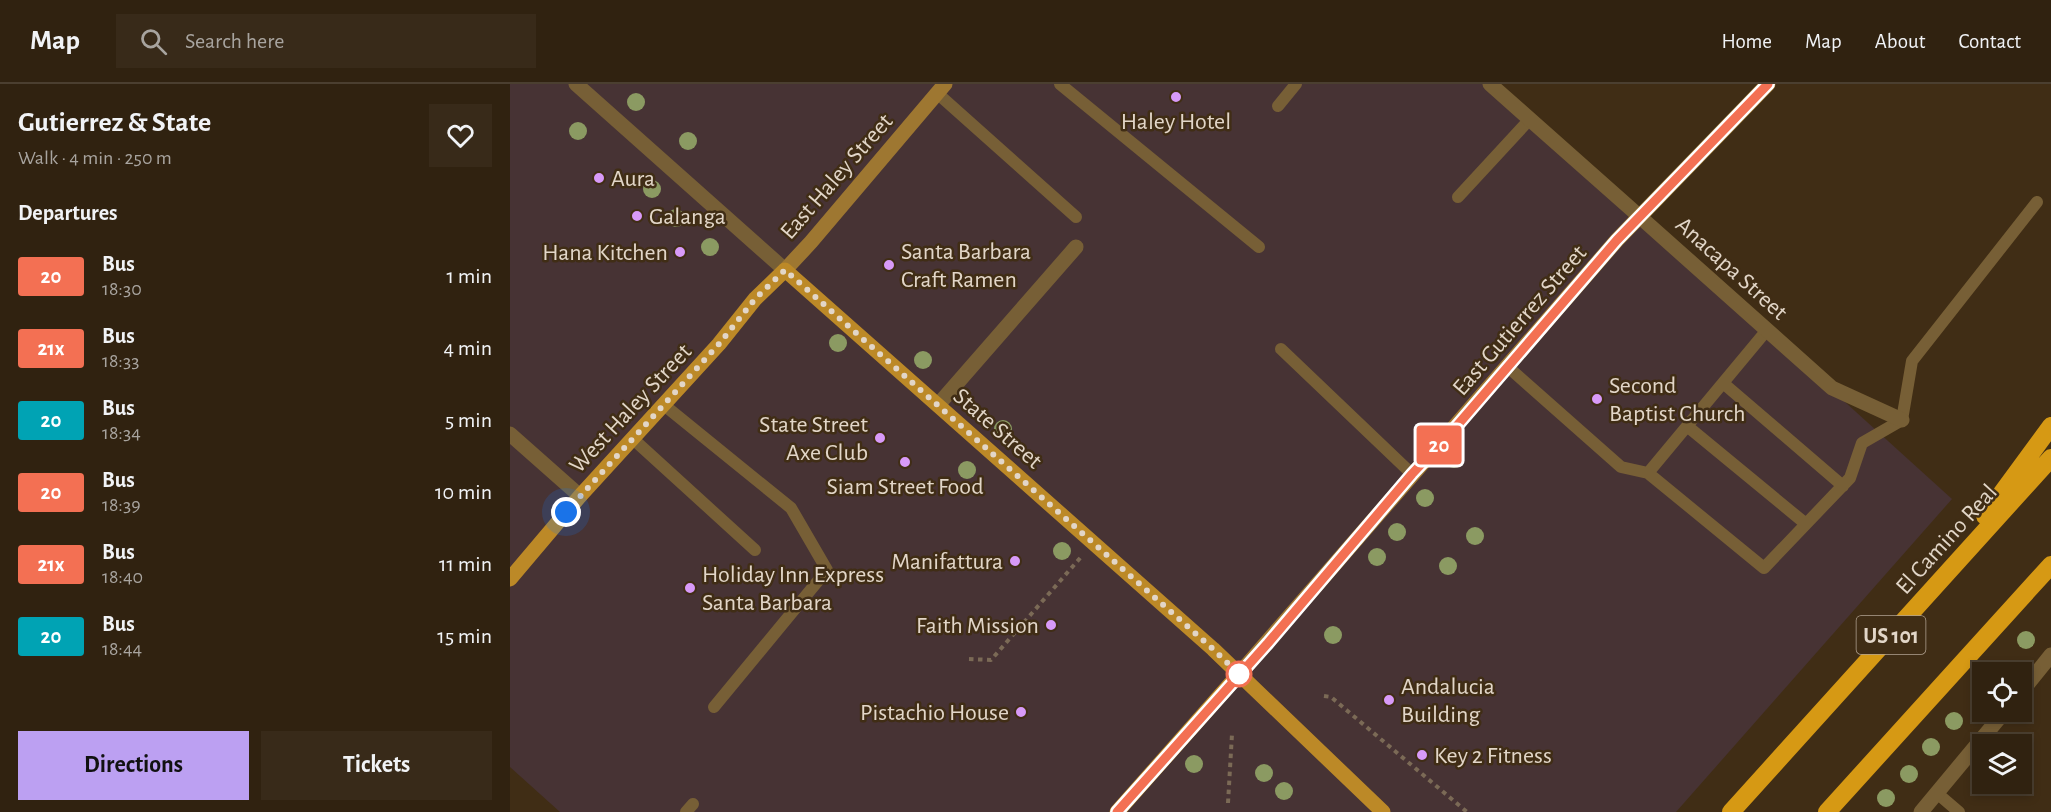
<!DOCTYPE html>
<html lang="en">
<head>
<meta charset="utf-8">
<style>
  :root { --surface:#302210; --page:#382a19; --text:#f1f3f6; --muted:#a8a49f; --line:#4b3f30; --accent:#bca0f2 }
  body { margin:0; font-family:"Alegreya Sans",sans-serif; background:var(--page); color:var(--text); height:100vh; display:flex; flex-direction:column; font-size:22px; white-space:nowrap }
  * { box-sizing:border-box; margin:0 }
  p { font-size:20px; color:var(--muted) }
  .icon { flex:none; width:33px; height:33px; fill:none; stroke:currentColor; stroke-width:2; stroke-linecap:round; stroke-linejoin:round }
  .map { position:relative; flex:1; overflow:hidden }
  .drawer { display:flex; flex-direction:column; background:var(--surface); width:510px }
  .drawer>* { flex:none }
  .badge { padding:0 12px; border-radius:4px; font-size:21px; line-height:39px }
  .controls { position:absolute; left:1462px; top:578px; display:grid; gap:12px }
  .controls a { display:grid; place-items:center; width:60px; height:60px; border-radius:0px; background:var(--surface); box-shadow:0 3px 9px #0003,0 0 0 2px var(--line); font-size:30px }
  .you { position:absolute; width:30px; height:30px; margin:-15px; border:4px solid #fff; border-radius:50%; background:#1a73e8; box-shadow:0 0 0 9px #1a73e833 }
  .map>.badge { position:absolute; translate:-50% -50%; box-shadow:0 0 0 3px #fff }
  h2 { padding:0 18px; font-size:22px; line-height:54px }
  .round { display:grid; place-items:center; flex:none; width:63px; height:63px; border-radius:0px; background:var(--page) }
  .headline { display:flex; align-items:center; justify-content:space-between; height:102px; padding:0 18px }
  h1 { font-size:28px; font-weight:700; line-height:45px }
  .primary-button { display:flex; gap:12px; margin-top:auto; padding:12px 18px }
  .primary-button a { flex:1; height:69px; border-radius:0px; background:var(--accent); color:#111; font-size:24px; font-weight:700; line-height:69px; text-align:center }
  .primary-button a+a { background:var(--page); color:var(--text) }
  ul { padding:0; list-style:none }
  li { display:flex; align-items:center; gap:18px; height:72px; padding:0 18px }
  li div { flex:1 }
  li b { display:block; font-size:22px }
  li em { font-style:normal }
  li .badge { min-width:66px; font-weight:700; text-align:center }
  header { display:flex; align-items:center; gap:36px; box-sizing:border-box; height:84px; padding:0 30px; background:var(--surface); border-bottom:2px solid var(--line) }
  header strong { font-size:28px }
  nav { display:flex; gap:33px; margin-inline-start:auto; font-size:21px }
  .search { width:420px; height:54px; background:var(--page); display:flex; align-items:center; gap:15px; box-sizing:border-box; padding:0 21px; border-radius:0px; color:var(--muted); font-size:22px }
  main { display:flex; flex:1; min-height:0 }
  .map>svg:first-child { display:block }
</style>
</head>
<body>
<header>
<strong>Map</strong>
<div class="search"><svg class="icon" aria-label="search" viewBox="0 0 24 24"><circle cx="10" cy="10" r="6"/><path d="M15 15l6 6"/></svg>Search here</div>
<nav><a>Home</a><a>Map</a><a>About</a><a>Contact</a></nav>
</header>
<main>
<section class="drawer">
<div class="headline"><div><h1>Gutierrez &amp; State</h1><p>Walk · 4 min · 250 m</p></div><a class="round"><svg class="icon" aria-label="heart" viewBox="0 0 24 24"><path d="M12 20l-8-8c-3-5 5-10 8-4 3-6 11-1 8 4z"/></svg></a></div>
<h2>Departures</h2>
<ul>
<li><span class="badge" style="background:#f37053;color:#fff">20</span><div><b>Bus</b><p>18:30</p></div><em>1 min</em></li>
<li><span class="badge" style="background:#f37053;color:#fff">21x</span><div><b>Bus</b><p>18:33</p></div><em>4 min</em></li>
<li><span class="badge" style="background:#00a3b4;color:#fff">20</span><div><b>Bus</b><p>18:34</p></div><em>5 min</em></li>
<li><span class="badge" style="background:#f37053;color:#fff">20</span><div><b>Bus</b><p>18:39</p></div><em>10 min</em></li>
<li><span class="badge" style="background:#f37053;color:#fff">21x</span><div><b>Bus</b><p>18:40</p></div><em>11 min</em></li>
<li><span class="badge" style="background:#00a3b4;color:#fff">20</span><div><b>Bus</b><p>18:44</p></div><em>15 min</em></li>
</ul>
<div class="primary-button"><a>Directions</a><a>Tickets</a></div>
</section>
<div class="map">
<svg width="1541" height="728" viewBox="0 0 1541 728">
  <rect width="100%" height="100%" fill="#402d15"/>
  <path fill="#473334" d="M0,0h984l458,415 -276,313h-1116l-50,-45z"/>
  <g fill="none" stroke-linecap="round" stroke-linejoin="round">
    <path stroke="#7b6a56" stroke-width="4" stroke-dasharray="4.5 4.5" stroke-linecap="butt" d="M459,575l22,1 90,-103
      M814,612l7,1 136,115
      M718,719l4,-69"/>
    <path stroke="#775f36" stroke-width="12" d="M550,0l199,163
      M427,9l139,124
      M768,22l18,-22
      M948,113l72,-78
      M1257,246l-119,143 116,95 86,-90 12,-35 40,-23 10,-59 125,-159
      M771,265l131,125
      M998,283l113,100 27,6
      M1213,299l120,103
      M154,321l127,103 36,62 -113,137
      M1177,342l119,98
      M122,354l123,112
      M1428,710l21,18
      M176,728l7,-8"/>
    <path stroke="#775f36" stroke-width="15" d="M66,0l209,186
      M428,321l138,-158"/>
    <path stroke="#775f36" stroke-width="15" d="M1129,132l193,172 70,32
      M0,350l70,62"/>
    <path stroke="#775f36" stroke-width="15" d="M980,0l149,132
      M1512,607l29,-36
      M1411,728l84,-101"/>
    <path stroke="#9e7731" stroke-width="15" d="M275,186l26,-28 134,-158
      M730,589l377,-433 151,-156"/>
    <path stroke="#bc8927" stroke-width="15" d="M0,495l70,-83 139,-152 36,-45 30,-29 428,379 170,163
      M607,728l123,-139"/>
    <path stroke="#d69914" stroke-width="18" d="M1475,432l66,-90
      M1221,728l320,-354
      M1317,728l224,-247"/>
  </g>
  <g fill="#8b9a62">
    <circle cx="126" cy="18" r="9"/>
    <circle cx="68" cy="47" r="9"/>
    <circle cx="178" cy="57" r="9"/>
    <circle cx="142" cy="105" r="9"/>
    <circle cx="166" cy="134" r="9"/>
    <circle cx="200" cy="163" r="9"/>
    <circle cx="328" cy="259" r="9"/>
    <circle cx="413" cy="276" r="9"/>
    <circle cx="493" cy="345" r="9"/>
    <circle cx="944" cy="375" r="9"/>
    <circle cx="457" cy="386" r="9"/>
    <circle cx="915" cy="414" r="9"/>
    <circle cx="887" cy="448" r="9"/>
    <circle cx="965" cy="452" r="9"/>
    <circle cx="552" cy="467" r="9"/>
    <circle cx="867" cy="473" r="9"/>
    <circle cx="938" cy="482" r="9"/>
    <circle cx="823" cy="551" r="9"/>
    <circle cx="1516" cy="556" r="9"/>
    <circle cx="1444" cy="637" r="9"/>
    <circle cx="1421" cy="663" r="9"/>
    <circle cx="684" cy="680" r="9"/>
    <circle cx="754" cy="689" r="9"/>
    <circle cx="1399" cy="690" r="9"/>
    <circle cx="774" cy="707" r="9"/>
    <circle cx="1376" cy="714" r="9"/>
  </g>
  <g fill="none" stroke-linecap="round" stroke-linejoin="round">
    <defs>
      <path id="line" d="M607,728l151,-169 144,-169 43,-46 162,-188 151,-156"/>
    </defs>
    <use href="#line" stroke="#fff" stroke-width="14"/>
    <use href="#line" stroke="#f37053" stroke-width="9"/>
    <path stroke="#e2d6c8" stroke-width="6" stroke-dasharray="0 10.8" d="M56,428l153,-168 36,-45 30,-29 428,379 26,25"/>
  </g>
  <g fill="#d89af8" stroke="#402d15" stroke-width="2">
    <circle cx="666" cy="13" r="6"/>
    <circle cx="89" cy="94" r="6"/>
    <circle cx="127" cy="132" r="6"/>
    <circle cx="170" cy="168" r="6"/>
    <circle cx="379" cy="181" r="6"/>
    <circle cx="1087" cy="315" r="6"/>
    <circle cx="370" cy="354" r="6"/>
    <circle cx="395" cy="378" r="6"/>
    <circle cx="505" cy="477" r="6"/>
    <circle cx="180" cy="504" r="6"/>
    <circle cx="541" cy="541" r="6"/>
    <circle cx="879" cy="616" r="6"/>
    <circle cx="511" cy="628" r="6"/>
    <circle cx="912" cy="671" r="6"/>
  </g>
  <circle fill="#fff" stroke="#f37053" stroke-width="3" cx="729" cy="590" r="12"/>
  <g text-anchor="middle" stroke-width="5" stroke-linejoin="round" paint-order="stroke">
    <rect fill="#402d15" stroke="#b1a392" stroke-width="1.5" x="1346.5" y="532" width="69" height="38" rx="4.5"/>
    <g font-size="22" font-weight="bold" fill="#e2d6c8">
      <text x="1381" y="559">US 101</text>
    </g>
    <g font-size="24" fill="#e2d6c8" stroke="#402d15" text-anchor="start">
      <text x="666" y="45" text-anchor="middle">Haley Hotel</text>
      <text x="101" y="102">Aura</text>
      <text x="139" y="140">Galanga</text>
      <text x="391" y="175">Santa Barbara<tspan x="391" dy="28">Craft Ramen</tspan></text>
      <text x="158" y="176" text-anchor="end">Hana Kitchen</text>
      <text x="1099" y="309">Second<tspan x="1099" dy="28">Baptist Church</tspan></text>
      <text x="358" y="348" text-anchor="end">State Street<tspan x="358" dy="28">Axe Club</tspan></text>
      <text x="395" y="410" text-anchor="middle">Siam Street Food</text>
      <text x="493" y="485" text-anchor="end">Manifattura</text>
      <text x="192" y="498">Holiday Inn Express<tspan x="192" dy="28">Santa Barbara</tspan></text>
      <text x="529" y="549" text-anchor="end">Faith Mission</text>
      <text x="891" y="610">Andalucia<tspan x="891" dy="28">Building</tspan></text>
      <text x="499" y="636" text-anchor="end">Pistachio House</text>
      <text x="924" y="679">Key 2 Fitness</text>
    </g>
    <g font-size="24" fill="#e2d6c8" stroke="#402d15">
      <text transform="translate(326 92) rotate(-49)" y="8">East Haley Street</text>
      <text transform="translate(1222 184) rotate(42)" y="8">Anacapa Street</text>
      <text transform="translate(1009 236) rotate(-49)" y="8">East Gutierrez Street</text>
      <text transform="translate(120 324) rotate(-47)" y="8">West Haley Street</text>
      <text transform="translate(488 344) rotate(41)" y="8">State Street</text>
      <text transform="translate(1436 455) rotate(-48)" y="8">El Camino Real</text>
    </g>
  </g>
</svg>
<div class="controls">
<a><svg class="icon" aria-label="locate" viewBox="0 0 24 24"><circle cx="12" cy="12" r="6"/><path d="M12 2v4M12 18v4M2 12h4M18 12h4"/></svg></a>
<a><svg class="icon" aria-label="layers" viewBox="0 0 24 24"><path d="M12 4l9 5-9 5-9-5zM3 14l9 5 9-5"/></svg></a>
</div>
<div class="you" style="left:56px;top:428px"></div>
<b class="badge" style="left:929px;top:361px;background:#f37053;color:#fff">20</b>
</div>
</main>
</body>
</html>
